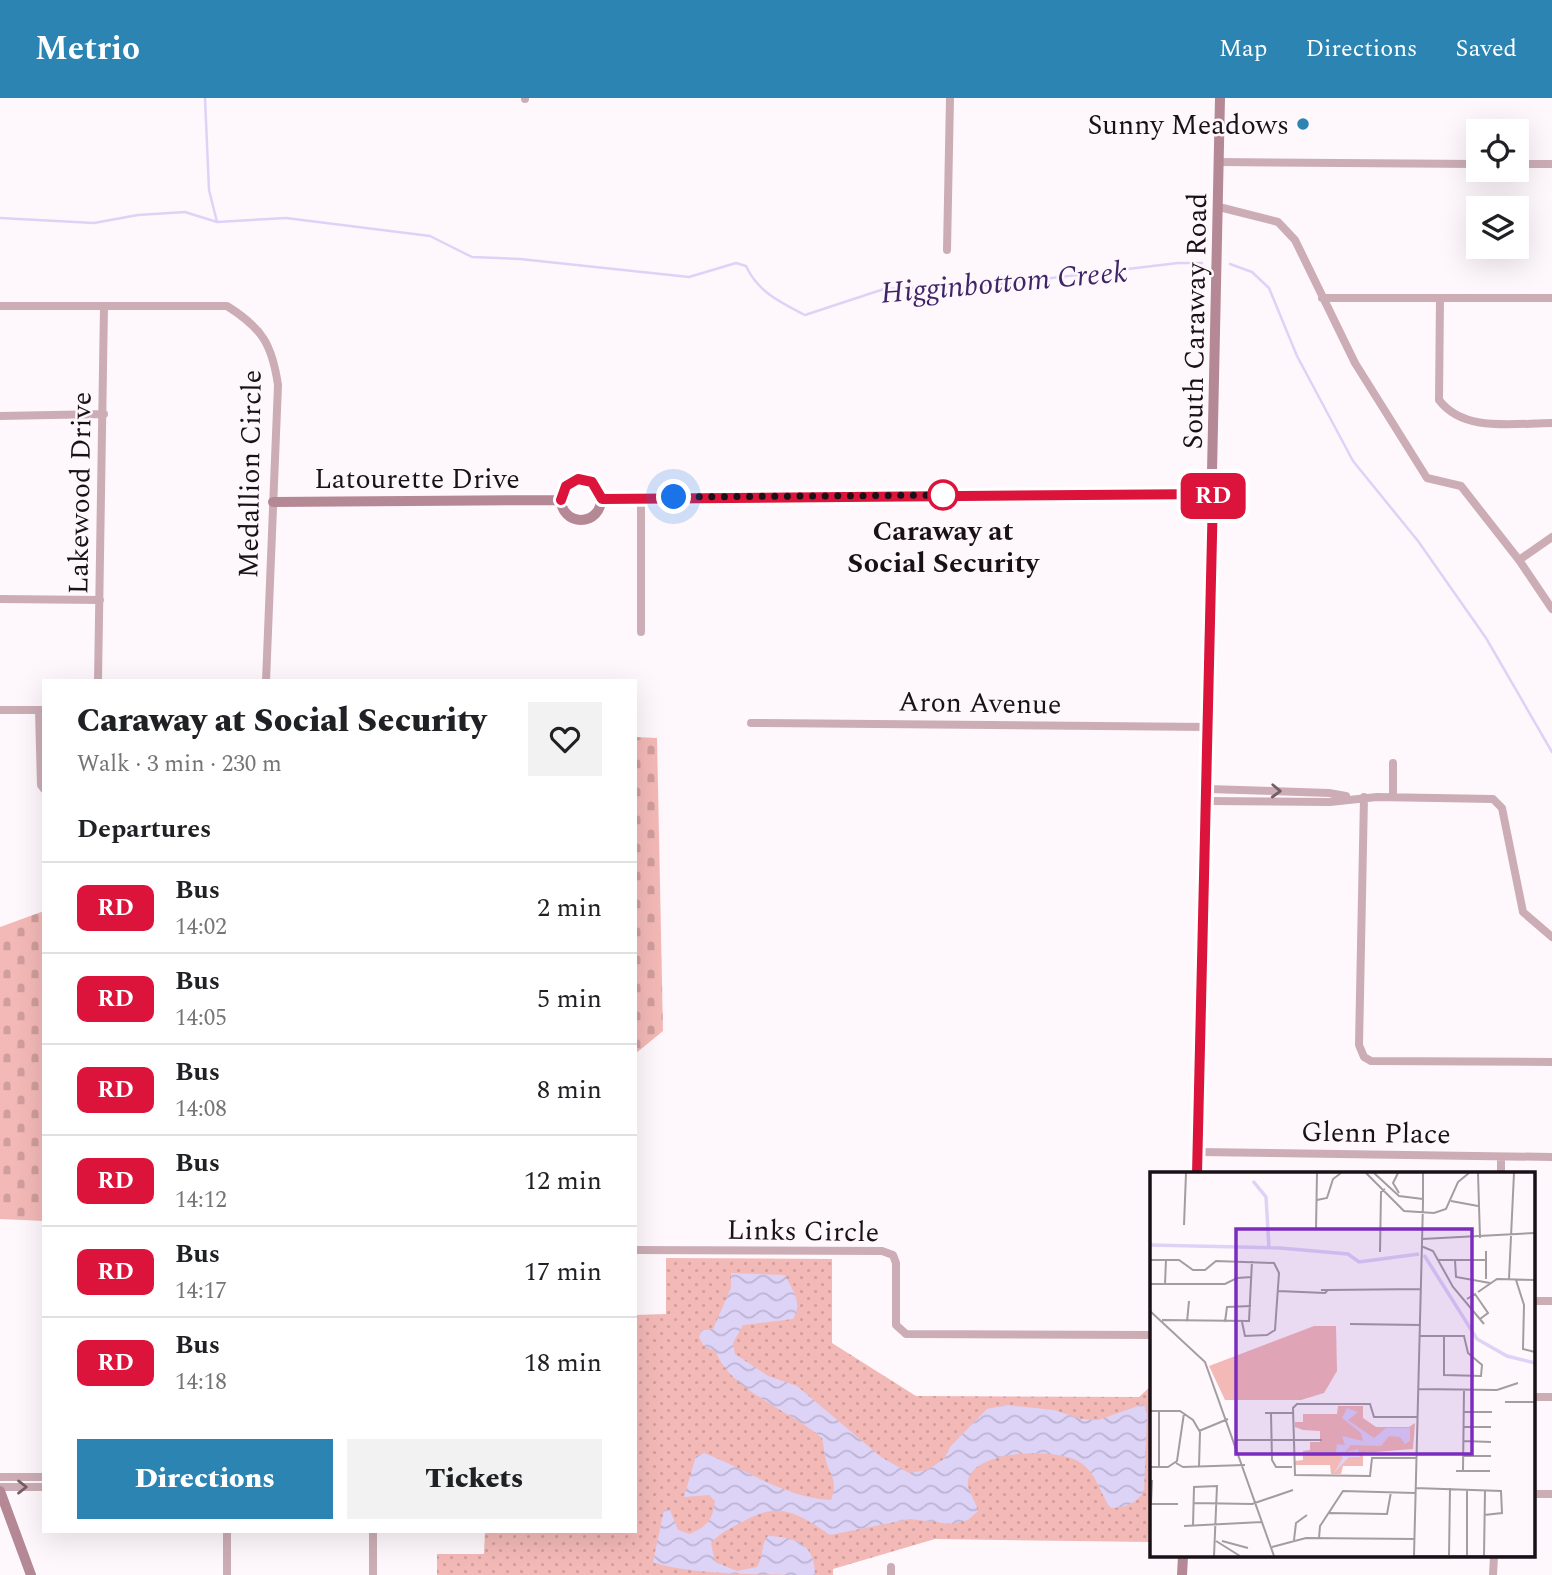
<!DOCTYPE html>
<html lang="en">
<head>
<meta charset="utf-8">
<style>
  :root { --surface:#fff; --page:#f2f2f2; --text:#202124; --muted:#757577; --line:#e0e0e0; --accent:#2b84b2 }
  body { margin:0; font-family:Spectral,serif; background:var(--page); color:var(--text); height:100vh; display:flex; flex-direction:column; font-size:26px; white-space:nowrap }
  * { box-sizing:border-box; margin:0 }
  p { font-size:23px; color:var(--muted) }
  .icon { flex:none; width:38px; height:38px; fill:none; stroke:currentColor; stroke-width:2; stroke-linecap:round; stroke-linejoin:round }
  .map { position:relative; flex:1; overflow:hidden }
  .details { position:absolute; left:42px; top:581px; width:595px; height:854px; display:flex; flex-direction:column; background:var(--surface); border-radius:0px; box-shadow:0 7px 28px #0002 }
  .details>* { flex:none }
  .badge { padding:0 14px; border-radius:10px; font-size:24px; line-height:46px }
  .controls { position:absolute; left:1466px; top:21px; display:grid; gap:14px }
  .controls a { display:grid; place-items:center; width:63px; height:63px; border-radius:0px; background:var(--surface); box-shadow:0 7px 28px #0002; font-size:35px }
  .you { position:absolute; width:35px; height:35px; margin:-18px; border:5px solid #fff; border-radius:50%; background:#1a73e8; box-shadow:0 0 0 10px #1a73e833 }
  .map>.badge { position:absolute; translate:-50% -50%; box-shadow:0 0 0 4px #fff }
  h2 { padding:0 35px; font-size:26px; line-height:63px }
  .round { display:grid; place-items:center; flex:none; width:74px; height:74px; border-radius:0px; background:var(--page) }
  .headline { display:flex; align-items:center; justify-content:space-between; height:119px; padding:0 35px }
  h1 { font-size:33px; font-weight:800; line-height:52px }
  .primary-button { display:flex; gap:14px; margin-top:auto; padding:14px 35px }
  .primary-button a { flex:1; height:80px; border-radius:0px; background:var(--accent); color:#fff; font-size:28px; font-weight:800; line-height:80px; text-align:center }
  .primary-button a+a { background:var(--page); color:var(--text) }
  ul { padding:0; list-style:none }
  li { display:flex; align-items:center; gap:21px; height:91px; padding:0 35px; border-top:2px solid var(--line) }
  li div { flex:1 }
  li b { display:block; font-size:26px }
  li em { font-style:normal }
  li .badge { min-width:77px; font-weight:700; text-align:center }
  header { display:flex; align-items:center; gap:42px; box-sizing:border-box; height:98px; padding:0 35px; background:var(--accent); color:#fff }
  header strong { font-size:33px }
  nav { display:flex; gap:38px; margin-inline-start:auto; font-size:24px }
  .map>svg:first-child { display:block }
</style>
</head>
<body>
<header>
<strong>Metrio</strong>
<nav><a>Map</a><a>Directions</a><a>Saved</a></nav>
</header>
<div class="map">
<svg width="1552" height="1477" viewBox="0 0 1552 1477">
  <defs>
    <pattern id="grass-dots" width="8" height="8" patternUnits="userSpaceOnUse" patternTransform="scale(1.75)"><rect width="8" height="8" fill="#f3b9b7"/><path d="M2 2h.1M6 6h.1" fill="none" stroke="#d09e9d" stroke-width="1.8" stroke-linecap="round"/></pattern>
    <pattern id="cemetery-stones" width="16" height="16" patternUnits="userSpaceOnUse" patternTransform="scale(1.75)"><rect width="16" height="16" fill="#f3b9b7"/><path d="M2 7V4a2 2 0 0 1 4 0v3zM10 15v-3a2 2 0 0 1 4 0v3z" fill="#d09e9d"/></pattern>
    <pattern id="water-waves" width="16" height="10" patternUnits="userSpaceOnUse" patternTransform="scale(1.75)"><rect width="16" height="10" fill="#ddd3f7"/><path d="M0 5q4-4 8 0t8 0" fill="none" stroke="#bdb4d3"/></pattern>
  </defs>
  <rect width="100%" height="100%" fill="#fef8fc"/>
  <path fill="url(#grass-dots)" d="M666,1160l166,1v84l84,53 223,1 12,-11v156l-216,-3 -102,30v6h-396v-21h47l1,-23h150v-216l31,-1z"/>
  <path fill="url(#cemetery-stones)" d="M635,639l22,1 6,293 -28,23z
    M44,813v310l-44,-2v-292z"/>
  <path fill="url(#water-waves)" d="M731,1175l54,2c8,16 18,28 8,44l-50,6 -10,18 2,11 33,22 29,10 84,71 28,16 18,-3 17,-11 6,-12 37,-38 20,-4 47,5 27,9 17,1 46,-16 3,11 -3,76c-7,12 -19,17 -33,17 -12,-15 -13,-33 -30,-45 -21,-16 -108,-14 -113,18 -2,8 8,20 10,30l-10,9 -16,4 -42,-5 -80,16c-33,-22 -50,-35 -88,-13 -13,7 -21,10 -31,21l4,19 22,9 20,-4c7,-11 3,-21 11,-31 28,1 47,8 47,39 -40,0 -129,0 -162,-13l11,-52h6l8,20 12,4c17,-8 23,-14 25,-33l-6,-6 -25,2 12,-41 8,-3c44,17 79,44 127,47 7,-17 0,-24 -5,-39 -2,-7 -2,-16 -4,-23 -31,-27 -91,-47 -106,-86l-13,-7 -4,-8 3,-7 11,-1 18,-41z"/>
  <g fill="none" stroke-linecap="round" stroke-linejoin="round">
    <path stroke="#ddd3f7" stroke-width="2.5" d="M205,0l4,92 8,32
      M0,120l94,5 44,-8 47,-3 32,10 69,-4 144,18 42,21 48,2 169,18 47,-14 10,3c12,26 34,36 59,49l79,-26 109,-4 185,-22h24
      M1230,166l22,8 17,16 28,68 56,105 65,80 68,97 66,114"/>
    <path stroke="#ccadb6" stroke-width="8" d="M525,1v-1
      M1219,64l260,2
      M1517,66h35
      M1219,109l59,15 17,18 60,123 72,115 34,8 58,74 33,49
      M947,152l3,-152
      M1322,200h230
      M1440,200l-1,102c25,33 75,23 113,23
      M0,208h227c35,22 45,38 51,79l-12,296
      M0,318l104,-2
      M1519,462l33,-23
      M0,501l100,1
      M641,534v-135
      M98,583l6,-375
      M0,612h43
      M39,612l2,75 3,4
      M751,625l458,4
      M1208,691l121,4 17,3
      M1364,699l-5,248 5,12 7,4 181,1
      M1393,699v-34
      M1207,703l123,1 47,-5 116,2 9,9 21,104 29,25
      M1198,1054l354,5
      M1501,1076v-16
      M635,1152l247,1 11,4 3,8v62l10,9 245,1
      M1533,1203h19
      M1533,1299h19
      M0,1379h44
      M0,1389h44
      M1533,1396h19
      M373,1433v44
      M891,1469v8
      M227,1477v-44
      M1493,1477l1,-19"/>
    <path stroke="#b48894" stroke-width="10" d="M561 402a20 20 0 1 1 40 0a20 20 0 1 1-40 0Z
      M602,401l611,-6
      M273,404l288,-2
      M1197,1076l23,-1076
      M0,1393l31,84
      M1182,1477l1,-19"/>
  </g>
  <defs><path id="oneway-chevron" d="M-2-3.5L2.5 0L-2 3.5" fill="none" stroke-width="1.6" stroke-linecap="round" stroke-linejoin="round" transform="scale(1.75)"/></defs>
  <g stroke="#735f66">
    <use href="#oneway-chevron" transform="translate(1276 693) rotate(2)"/>
    <use href="#oneway-chevron" transform="translate(22 1389)"/>
  </g>
  <g fill="none" stroke-linecap="round" stroke-linejoin="round">
    <defs>
      <path id="line" d="M561,402l5,-14 12,-7 14,3 10,17 611,-5 -16,680"/>
    </defs>
    <use href="#line" stroke="#fff" stroke-width="16"/>
    <use href="#line" stroke="#dc143c" stroke-width="10"/>
    <path stroke="#1a1117" stroke-width="7" stroke-dasharray="0 12.6" d="M674,399l279,-2h-10"/>
  </g>
  <circle fill="#2b84b2" stroke="#fef8fc" stroke-width="2.5" cx="1303" cy="26" r="7"/>
  <circle fill="#fff" stroke="#dc143c" stroke-width="3.5" cx="943" cy="397" r="14"/>
  <g text-anchor="middle" stroke-width="5" stroke-linejoin="round" paint-order="stroke">
    <g font-size="28" fill="#1a1117" stroke="#fef8fc" text-anchor="end">
      <text x="1289" y="36">Sunny Meadows</text>
    </g>
    <g font-size="28" fill="#1a1117" stroke="#fef8fc">
      <text transform="translate(1194 223) rotate(-89)" y="10">South Caraway Road</text>
      <text transform="translate(249 376) rotate(-89)" y="10">Medallion Circle</text>
      <text x="417" y="390">Latourette Drive</text>
      <text transform="translate(79 395) rotate(-89)" y="10">Lakewood Drive</text>
      <text transform="translate(980 604) rotate(1)" y="10">Aron Avenue</text>
      <text transform="translate(1376 1034) rotate(1)" y="10">Glenn Place</text>
      <text transform="translate(803 1132) rotate(1)" y="10">Links Circle</text>
    </g>
    <g font-size="28" font-weight="bold" fill="#1a1117" stroke="#fef8fc">
      <text x="943" y="442">Caraway at<tspan x="943" dy="32">Social Security</tspan></text>
    </g>
    <g font-size="30" font-style="italic" fill="#3f2568" stroke="#fef8fc">
      <text transform="translate(1004 184) rotate(-5)" y="10">Higginbottom Creek</text>
    </g>
  </g>
  <g transform="translate(1150 1074)">
    <rect width="385" height="385" fill="#fef8fc"/>
    <path d="M188,234h25v12l13,9h33l6,-4 -2,26 -50,4v13h-20l-2,8h-10l-1,-9h-35v-4l8,-1v-9l7,-1v-8h10v-11l-17,-1 -8,-3v-5h8v-8h34z" fill="#f3b9b7"/>
    <path d="M164,154h22l1,45 -13,22 -23,7h-76l-16,-34z" fill="#f3b9b7"/>
    <path d="M197,236l11,4 -10,8 26,18 12,-10h24v13l-5,3 -5,-7 -11,-1 -8,10 -30,-1 -6,7 13,-3 2,8h-11l-15,16 9,-16 -7,-5 1,-8 8,1 -3,-9 21,5 -2,-8 -19,-15z" fill="#ddd3f7"/>
    <path fill="none" stroke="#ddd3f7" stroke-width="3.5" d="M103,9l13,16 3,51M0,73l130,3 68,6 11,8 60,-8M274,83l53,84 30,17 28,7"/>
    <path fill="none" stroke="#a39ca0" stroke-width="2" d="M216,1l38,38 30,2 12,-4 12,-27 11,-9M224,1l25,23 24,3M248,1l-5,10 6,10M328,1l2,65M167,28l10,-2 6,-19 8,-6M301,29l27,5M273,31v-30M34,53l2,-52M166,57l1,-56M272,67l113,-6M271,74l12,5 20,36 31,37M336,79v28M230,80l1,-60 4,-3M0,88h29l14,10h12l11,-9 58,2 5,10 -4,57 -8,5 -22,1 -3,-14M287,88h49M305,88l1,17 34,6M359,107l5,-106M366,108l8,25 -1,44 12,3M0,112h75l12,-6 15,-1M15,112l1,-24M178,118l93,-1M128,119l47,2 3,-3h-7M328,120l19,-13 38,1M317,127l8,-5 13,19 -8,6M0,139l55,51 69,194M12,148l87,1 3,-60M37,150l2,-21M75,150l2,-15 24,-1M200,152l70,1M270,164h44l4,17 14,12 -1,11 -37,-1v-39M268,217l79,1 21,-7M355,230h30M0,239h30l13,9 7,12 -1,35M9,239v56M314,240h28M115,241h28M121,241l1,47 4,7h16M314,255h27M49,259l29,-12M86,268h86M314,269l27,1M313,284h28M266,286h-44l-2,18 -75,-1 -2,-67 4,-4h73l4,13h43M26,291l7,4 62,-2M0,295h18l9,-6 7,-48M306,299h34M313,299l1,-81M265,316l86,3 1,22 -18,2M1,331l1,-23M43,331l59,1 41,-14M0,332h28M178,341l59,1 4,-22M34,354l78,-4M43,354l1,-39 23,-1 -3,70M169,366l1,-12 23,-35 72,2M144,368l2,-17 11,-8M66,369l24,15M72,369l26,7M122,375l34,-9 109,1M264,384l9,-353M265,384h120M299,384l1,-68M317,384v-66M334,384l1,-66"/>
    <path fill="#7b2cbf" fill-opacity="0.15" stroke="#7b2cbf" stroke-width="3.5" d="M86,57h236v225h-236z"/>
    <rect width="385" height="385" fill="none" stroke="#1a1117" stroke-width="3.5"/>
  </g>
</svg>
<div class="controls">
<a><svg class="icon" aria-label="locate" viewBox="0 0 24 24"><circle cx="12" cy="12" r="6"/><path d="M12 2v4M12 18v4M2 12h4M18 12h4"/></svg></a>
<a><svg class="icon" aria-label="layers" viewBox="0 0 24 24"><path d="M12 4l9 5-9 5-9-5zM3 14l9 5 9-5"/></svg></a>
</div>
<div class="you" style="left:674px;top:399px"></div>
<b class="badge" style="left:1213px;top:398px;background:#dc143c;color:#fff">RD</b>
<section class="details">
<div class="headline"><div><h1>Caraway at Social Security</h1><p>Walk · 3 min · 230 m</p></div><a class="round"><svg class="icon" aria-label="heart" viewBox="0 0 24 24"><path d="M12 20l-8-8c-3-5 5-10 8-4 3-6 11-1 8 4z"/></svg></a></div>
<h2>Departures</h2>
<ul>
<li><span class="badge" style="background:#dc143c;color:#fff">RD</span><div><b>Bus</b><p>14:02</p></div><em>2 min</em></li>
<li><span class="badge" style="background:#dc143c;color:#fff">RD</span><div><b>Bus</b><p>14:05</p></div><em>5 min</em></li>
<li><span class="badge" style="background:#dc143c;color:#fff">RD</span><div><b>Bus</b><p>14:08</p></div><em>8 min</em></li>
<li><span class="badge" style="background:#dc143c;color:#fff">RD</span><div><b>Bus</b><p>14:12</p></div><em>12 min</em></li>
<li><span class="badge" style="background:#dc143c;color:#fff">RD</span><div><b>Bus</b><p>14:17</p></div><em>17 min</em></li>
<li><span class="badge" style="background:#dc143c;color:#fff">RD</span><div><b>Bus</b><p>14:18</p></div><em>18 min</em></li>
</ul>
<div class="primary-button"><a>Directions</a><a>Tickets</a></div>
</section>
</div>
</body>
</html>
